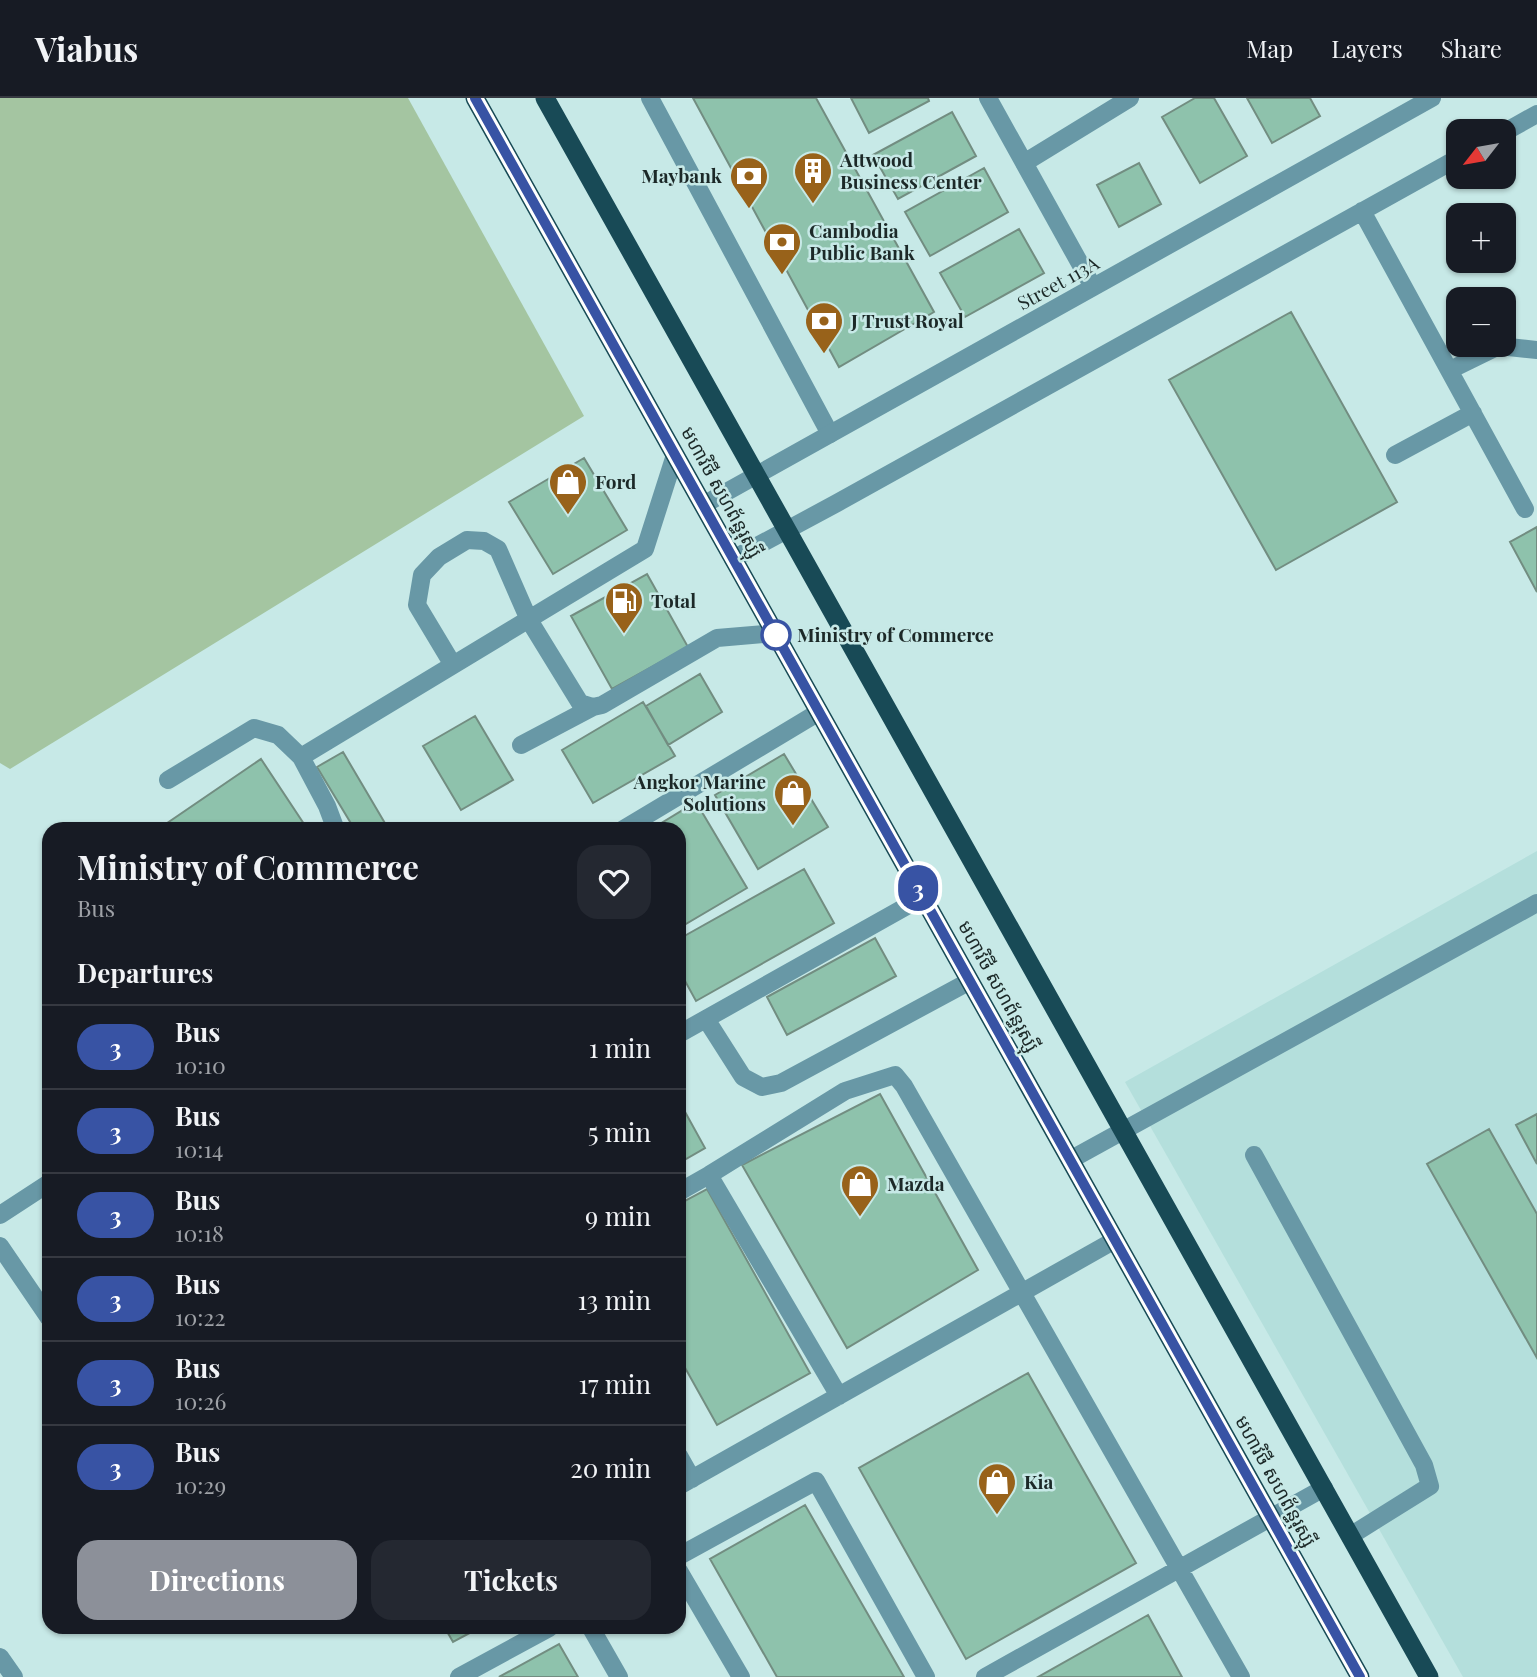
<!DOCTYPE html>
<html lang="en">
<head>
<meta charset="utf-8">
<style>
  :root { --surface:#171b24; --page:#242831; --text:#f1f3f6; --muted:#9ea1a6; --line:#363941; --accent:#8c9099 }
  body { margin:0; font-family:"Playfair Display","Noto Sans Khmer",serif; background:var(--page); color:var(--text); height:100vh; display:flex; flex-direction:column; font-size:26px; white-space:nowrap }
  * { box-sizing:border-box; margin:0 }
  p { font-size:23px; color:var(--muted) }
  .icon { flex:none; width:38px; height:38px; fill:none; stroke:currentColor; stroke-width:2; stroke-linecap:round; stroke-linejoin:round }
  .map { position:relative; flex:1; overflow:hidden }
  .drawer { position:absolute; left:42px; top:724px; width:644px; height:812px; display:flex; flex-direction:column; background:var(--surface); border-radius:21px; box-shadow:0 2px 5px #0004 }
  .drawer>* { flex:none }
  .badge { padding:0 14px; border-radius:23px; font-size:24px; line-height:46px }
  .needle { width:46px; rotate:239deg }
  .controls { position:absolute; left:1446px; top:21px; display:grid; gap:14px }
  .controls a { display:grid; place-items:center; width:70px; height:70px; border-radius:14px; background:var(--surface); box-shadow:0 2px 5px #0004; font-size:35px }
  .map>.badge { position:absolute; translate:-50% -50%; box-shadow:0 0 0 4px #fff }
  h2 { padding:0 35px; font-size:26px; line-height:63px }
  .round { display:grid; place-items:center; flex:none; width:74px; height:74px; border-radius:21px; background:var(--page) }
  .summary { display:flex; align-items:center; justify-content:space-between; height:119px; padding:0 35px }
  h1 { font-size:33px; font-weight:700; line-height:52px }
  .button { display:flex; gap:14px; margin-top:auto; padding:14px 35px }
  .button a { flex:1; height:80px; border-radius:21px; background:var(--accent); color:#fff; font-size:28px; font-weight:700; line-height:80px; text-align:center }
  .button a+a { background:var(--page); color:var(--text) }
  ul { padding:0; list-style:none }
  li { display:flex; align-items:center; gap:21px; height:84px; padding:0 35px; border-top:2px solid var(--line) }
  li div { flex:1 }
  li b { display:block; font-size:26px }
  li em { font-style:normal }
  li .badge { min-width:77px; font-weight:700; text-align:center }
  header { display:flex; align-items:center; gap:42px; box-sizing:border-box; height:98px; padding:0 35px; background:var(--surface); border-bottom:2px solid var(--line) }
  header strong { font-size:33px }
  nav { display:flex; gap:38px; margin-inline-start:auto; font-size:24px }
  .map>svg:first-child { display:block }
</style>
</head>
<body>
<header>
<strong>Viabus</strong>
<nav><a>Map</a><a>Layers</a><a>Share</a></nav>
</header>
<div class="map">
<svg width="1537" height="1579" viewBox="0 0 1537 1579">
  <rect width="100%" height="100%" fill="#c7e9e7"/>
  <path fill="#b4dfdc" d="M1537,753v826h-74l-338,-595z"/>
  <path fill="#a4c5a1" d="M0,0h408l176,318 -574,353 -10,-6z"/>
  <path fill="#8ec2ac" stroke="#728d81" stroke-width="2" d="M693,0h123l118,214 -95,55z
    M851,0h77l1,3 -60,32z
    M1195,0h19l33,58 -47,27 -38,-66z
    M1247,0h63l10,18 -48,27z
    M952,14l24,44 -78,43 -25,-44z
    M1139,65l22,41 -42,23 -22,-42z
    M984,70l24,44 -78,44 -25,-44z
    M1019,131l25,44 -79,44 -25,-44z
    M1291,214l106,190 -121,68 -107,-190z
    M584,360l43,72 -74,44 -44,-72z
    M1537,429v65l-27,-50z
    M647,476l41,73 -76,42 -41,-73z
    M700,576l22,38 -54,33 -22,-39z
    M643,604l32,54 -82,47 -31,-53z
    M475,618l38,64 -52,30 -38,-64z
    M343,654l46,78h-34l-38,-63z
    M784,656l44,73 -70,42 -43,-74z
    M261,661l47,71h-151z
    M696,704l51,86 -68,40v-98h-29z
    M804,771l30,54 -138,78 -17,-31v-31z
    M875,840l21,38 -109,59 -20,-38z
    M880,996l98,176 -131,78 -105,-183z
    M679,1003l26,47 -26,15z
    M1537,1016v50l-21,-39z
    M1489,1031l48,85v144l-110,-194z
    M707,1091l103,184 -93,52 -38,-68v-153z
    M1028,1275l108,190 -170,96 -107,-191z
    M805,1407l99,172h-127l-67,-118z
    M1148,1517l34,62h-144z
    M445,1530h34l-26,14z
    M559,1546l19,33h-79z"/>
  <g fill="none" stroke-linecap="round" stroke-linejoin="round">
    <path stroke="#6898a6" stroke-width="18" d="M650,0l180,336
      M1503,35l34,-19
      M1362,113l163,298
      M1450,272l49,-24 38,4
      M1395,357l78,-42
      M733,461l104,-56 621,-345
      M453,567l-36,-60 5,-30 17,-18 28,-17 17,1 14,8 31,71 51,83 13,4 9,-2 115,-67 58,-5
      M521,647l72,-38
      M301,659l26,49 9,24
      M168,682l86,-52 24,7 23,22 344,-208 30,-94
      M706,921l37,58 19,10 19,-4 189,-102
      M679,936l244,-137
      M1254,1057l170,310 6,21 -80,50
      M1070,1062l467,-257
      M709,1077l130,221
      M679,1094l30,-17 136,-84 50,-16 9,11 337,591
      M0,1148l49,72
      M679,1358l13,23
      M679,1388l436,-246
      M679,1458l137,-75 110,196
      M679,1473l62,106
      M591,1530l28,49
      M459,1579l90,-49
      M985,1579l339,-189"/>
    <path stroke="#6898a6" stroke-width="18" d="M988,0l105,189
      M1024,65l106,-65
      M703,407l729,-407
      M622,732l197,-118
      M0,1117l49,-32
      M0,1559l14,20"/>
    <path stroke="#184a56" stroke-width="19" d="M475,0l885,1579
      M545,0l884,1579"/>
  </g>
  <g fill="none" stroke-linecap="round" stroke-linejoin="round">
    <defs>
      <path id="line" d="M475,0l885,1579"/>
    </defs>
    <use href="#line" stroke="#fff" stroke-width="16"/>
    <use href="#line" stroke="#3853a4" stroke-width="10"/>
  </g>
  <defs>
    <symbol id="building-pin" viewBox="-11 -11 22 30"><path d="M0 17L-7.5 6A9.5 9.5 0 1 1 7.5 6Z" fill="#98621a" stroke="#c7e9e7"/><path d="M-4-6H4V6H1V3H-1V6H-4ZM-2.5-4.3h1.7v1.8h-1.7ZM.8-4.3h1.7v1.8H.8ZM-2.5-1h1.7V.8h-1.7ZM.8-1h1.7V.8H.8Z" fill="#fff"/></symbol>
    <symbol id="bank-pin" viewBox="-11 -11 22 30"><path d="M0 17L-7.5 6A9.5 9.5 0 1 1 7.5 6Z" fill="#98621a" stroke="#c7e9e7"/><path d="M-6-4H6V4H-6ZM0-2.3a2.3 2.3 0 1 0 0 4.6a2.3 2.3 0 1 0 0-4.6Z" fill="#fff"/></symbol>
    <symbol id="shop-pin" viewBox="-11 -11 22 30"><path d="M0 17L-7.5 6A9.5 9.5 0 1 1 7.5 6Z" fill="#98621a" stroke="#c7e9e7"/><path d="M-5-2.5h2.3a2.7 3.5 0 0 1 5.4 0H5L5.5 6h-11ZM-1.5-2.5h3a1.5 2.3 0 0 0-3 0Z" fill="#fff"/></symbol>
    <symbol id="fuel-pin" viewBox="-11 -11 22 30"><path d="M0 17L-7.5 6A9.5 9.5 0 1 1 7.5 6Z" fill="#98621a" stroke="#c7e9e7"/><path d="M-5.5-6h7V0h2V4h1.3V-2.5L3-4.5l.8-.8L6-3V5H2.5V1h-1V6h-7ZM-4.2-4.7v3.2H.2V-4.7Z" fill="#fff"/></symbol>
  </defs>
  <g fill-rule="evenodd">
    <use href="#building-pin" x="791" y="51" width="44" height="60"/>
    <use href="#bank-pin" x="727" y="56" width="44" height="60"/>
    <use href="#bank-pin" x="760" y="122" width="44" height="60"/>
    <use href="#bank-pin" x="802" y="201" width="44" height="60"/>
    <use href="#shop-pin" x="546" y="362" width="44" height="60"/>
    <use href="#fuel-pin" x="602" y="481" width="44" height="60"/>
    <use href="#shop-pin" x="771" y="673" width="44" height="60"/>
    <use href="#shop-pin" x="838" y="1064" width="44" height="60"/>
    <use href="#shop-pin" x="975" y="1362" width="44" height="60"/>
  </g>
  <circle fill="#fff" stroke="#3853a4" stroke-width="3.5" cx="776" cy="537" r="14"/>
  <g text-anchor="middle" stroke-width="5" stroke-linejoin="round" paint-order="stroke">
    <g font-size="19" font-weight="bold" fill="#1c2928" stroke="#c7e9e7" text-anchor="start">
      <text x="840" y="69">Attwood<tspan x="840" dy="22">Business Center</tspan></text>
      <text x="722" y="85" text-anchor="end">Maybank</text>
      <text x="809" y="140">Cambodia<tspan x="809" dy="22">Public Bank</tspan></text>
      <text x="851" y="230">J Trust Royal</text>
      <text x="595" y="391">Ford</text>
      <text x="651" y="510">Total</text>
      <text x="766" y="691" text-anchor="end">Angkor Marine<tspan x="766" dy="22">Solutions</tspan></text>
      <text x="887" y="1093">Mazda</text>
      <text x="1024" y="1391">Kia</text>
    </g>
    <g font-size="19" fill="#1c2928" stroke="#c7e9e7">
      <text transform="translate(1058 185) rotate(-29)" y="7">Street 113A</text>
      <text transform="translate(722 394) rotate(61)" y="7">មហាវិថី សហព័ន្ធរុស្ស៊ី</text>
      <text transform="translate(999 888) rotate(61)" y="7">មហាវិថី សហព័ន្ធរុស្ស៊ី</text>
      <text transform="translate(1276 1383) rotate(61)" y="7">មហាវិថី សហព័ន្ធរុស្ស៊ី</text>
    </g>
    <g font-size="19" font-weight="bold" fill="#1c2928" stroke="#c7e9e7" text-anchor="start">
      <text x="797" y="544">Ministry of Commerce</text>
    </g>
  </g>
</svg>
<div class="controls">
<a><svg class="needle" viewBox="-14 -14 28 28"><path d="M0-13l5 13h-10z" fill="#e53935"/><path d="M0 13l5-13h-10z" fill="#9ea1a6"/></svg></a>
<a>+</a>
<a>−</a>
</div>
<b class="badge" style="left:918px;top:790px;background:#3853a4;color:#fff">3</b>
<section class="drawer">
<div class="summary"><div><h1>Ministry of Commerce</h1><p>Bus</p></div><a class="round"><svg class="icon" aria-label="heart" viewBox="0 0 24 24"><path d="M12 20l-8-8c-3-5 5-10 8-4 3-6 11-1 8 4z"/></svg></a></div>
<h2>Departures</h2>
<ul>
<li><span class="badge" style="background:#3853a4;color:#fff">3</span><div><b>Bus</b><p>10:10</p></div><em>1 min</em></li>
<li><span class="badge" style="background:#3853a4;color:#fff">3</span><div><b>Bus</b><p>10:14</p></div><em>5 min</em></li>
<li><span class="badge" style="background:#3853a4;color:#fff">3</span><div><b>Bus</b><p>10:18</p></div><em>9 min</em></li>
<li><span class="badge" style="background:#3853a4;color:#fff">3</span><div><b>Bus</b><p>10:22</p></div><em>13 min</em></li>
<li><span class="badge" style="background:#3853a4;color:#fff">3</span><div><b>Bus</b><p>10:26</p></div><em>17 min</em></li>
<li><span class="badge" style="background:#3853a4;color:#fff">3</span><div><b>Bus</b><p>10:29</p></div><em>20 min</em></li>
</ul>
<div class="button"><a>Directions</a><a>Tickets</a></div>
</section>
</div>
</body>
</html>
